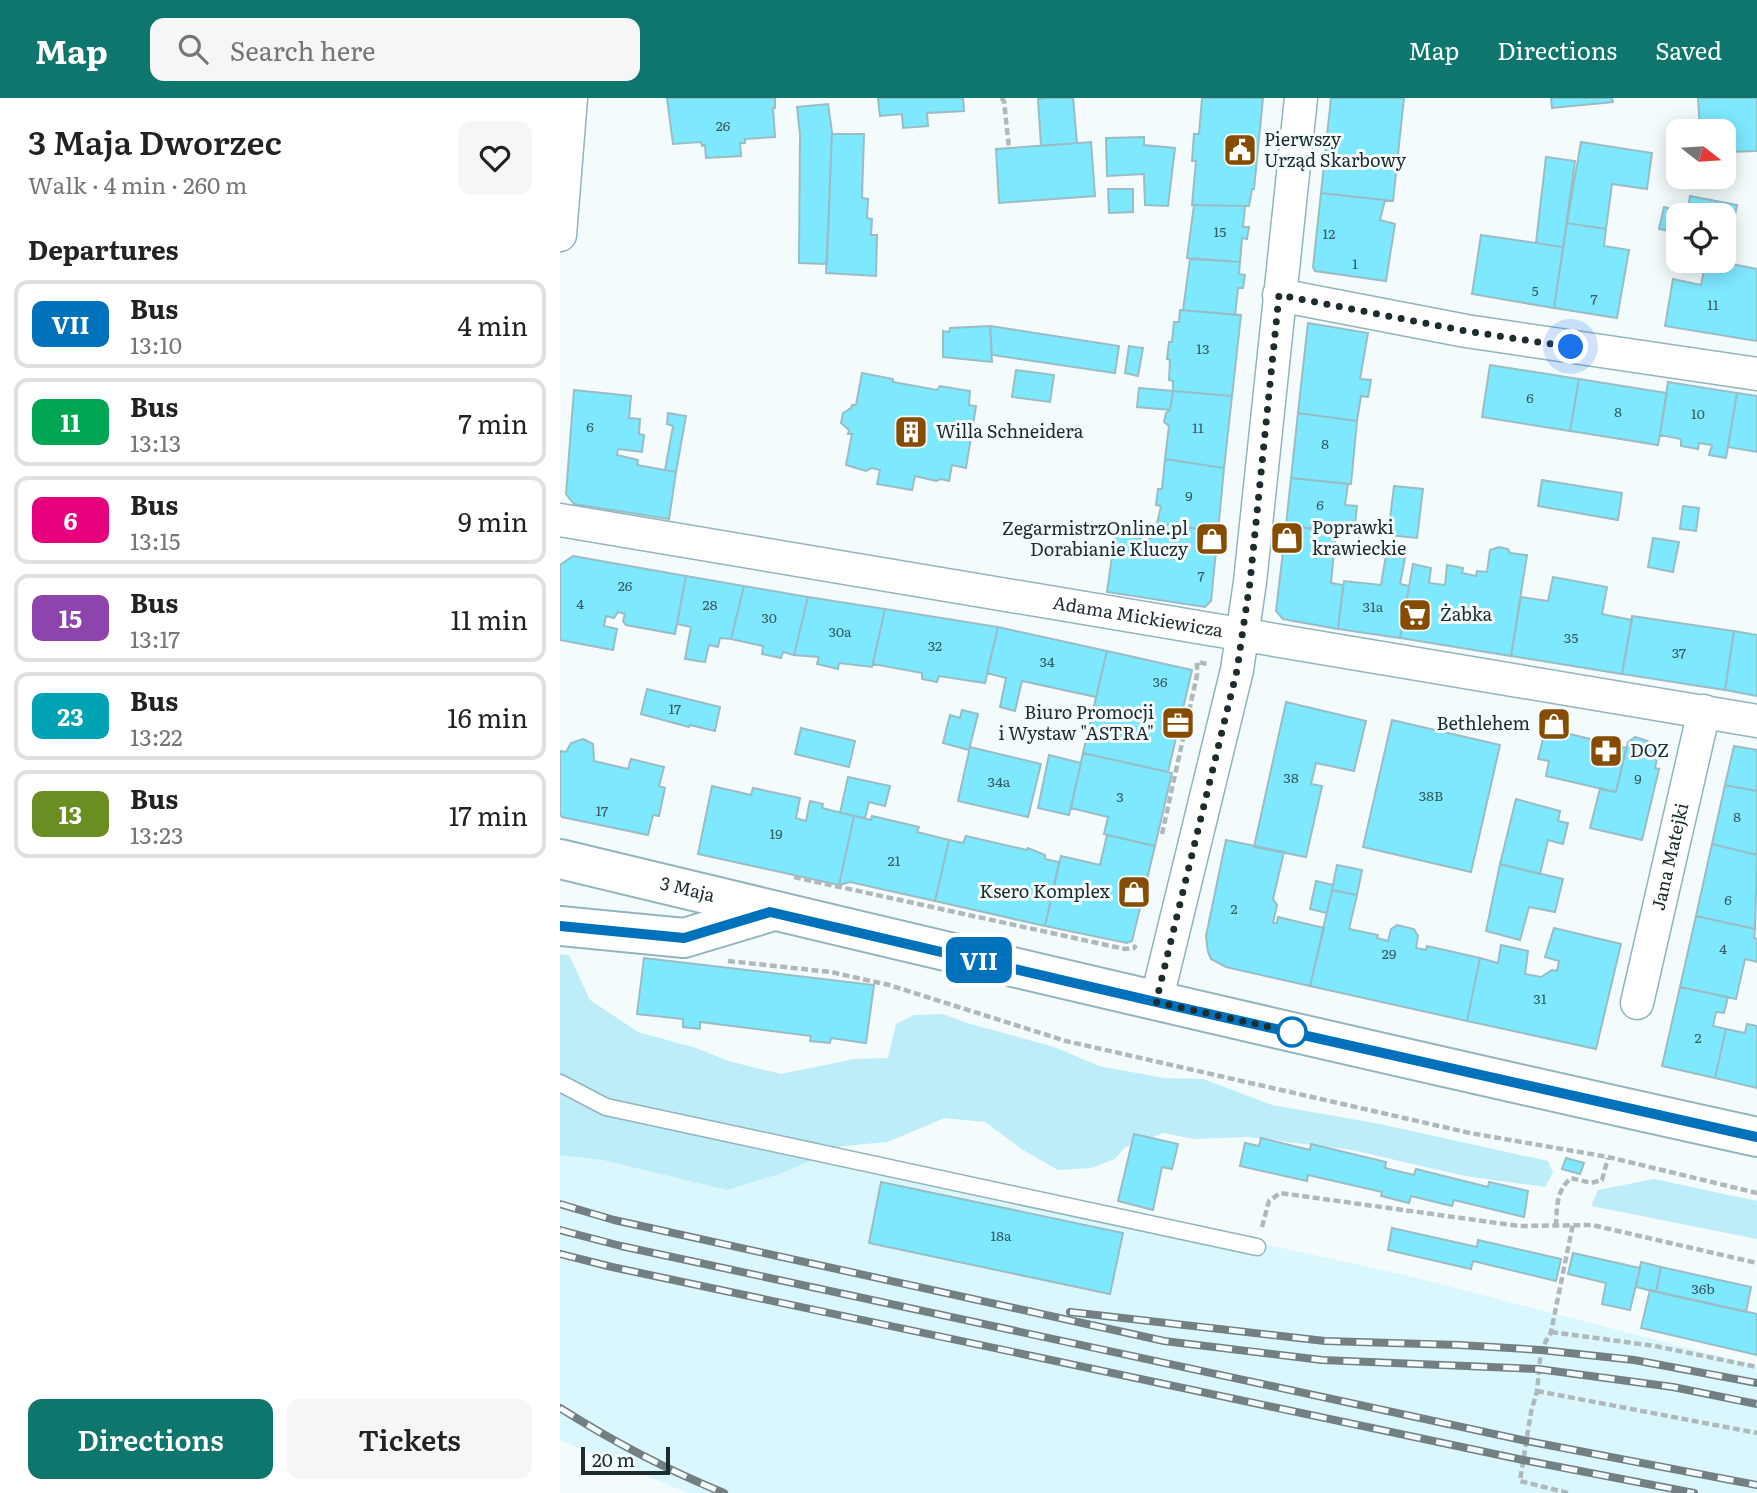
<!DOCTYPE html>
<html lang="en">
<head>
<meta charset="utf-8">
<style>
  :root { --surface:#fff; --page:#f6f6f6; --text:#222; --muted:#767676; --line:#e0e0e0; --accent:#0f766e }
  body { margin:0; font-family:Literata,serif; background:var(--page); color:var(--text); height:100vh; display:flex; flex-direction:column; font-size:26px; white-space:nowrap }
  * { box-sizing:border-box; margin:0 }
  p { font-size:23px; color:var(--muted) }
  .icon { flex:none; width:38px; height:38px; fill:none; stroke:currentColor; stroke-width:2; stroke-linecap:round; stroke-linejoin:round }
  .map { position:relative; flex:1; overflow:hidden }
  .sheet { display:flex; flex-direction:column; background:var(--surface); width:560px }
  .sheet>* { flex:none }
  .badge { padding:0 14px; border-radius:10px; font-size:24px; line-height:46px }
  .needle { width:46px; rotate:107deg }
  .fabs { position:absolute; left:1106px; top:21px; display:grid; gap:14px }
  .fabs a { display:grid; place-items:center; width:70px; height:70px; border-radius:14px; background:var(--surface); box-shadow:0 4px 18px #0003; font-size:35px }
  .scale { position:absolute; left:21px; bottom:18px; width:89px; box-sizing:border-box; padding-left:7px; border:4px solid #1d2c2f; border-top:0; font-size:19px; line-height:24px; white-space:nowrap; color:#1d2c2f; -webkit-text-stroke:5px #f3fbfd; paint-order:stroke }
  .you { position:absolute; width:35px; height:35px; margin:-18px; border:5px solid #fff; border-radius:50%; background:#1a73e8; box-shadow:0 0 0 10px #1a73e833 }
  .map>.badge { position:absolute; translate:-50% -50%; box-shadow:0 0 0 4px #fff }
  h2 { padding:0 28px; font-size:26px; line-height:63px }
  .round { display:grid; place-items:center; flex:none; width:74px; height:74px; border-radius:14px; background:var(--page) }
  .overview { display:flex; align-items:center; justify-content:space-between; height:119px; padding:0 28px }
  h1 { font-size:33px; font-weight:600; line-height:52px }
  .action { display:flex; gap:14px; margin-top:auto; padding:14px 28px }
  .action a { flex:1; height:80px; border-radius:14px; background:var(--accent); color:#fff; font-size:28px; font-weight:600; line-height:80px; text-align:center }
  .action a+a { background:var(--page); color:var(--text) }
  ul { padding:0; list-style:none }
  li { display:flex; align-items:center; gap:21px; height:88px; margin:0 14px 10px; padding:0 14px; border:4px solid var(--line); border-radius:14px }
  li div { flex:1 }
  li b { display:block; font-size:26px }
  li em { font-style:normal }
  li .badge { min-width:77px; font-weight:700; text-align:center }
  header { display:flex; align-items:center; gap:42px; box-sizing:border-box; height:98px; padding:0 35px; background:var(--accent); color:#fff }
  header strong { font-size:33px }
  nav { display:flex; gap:38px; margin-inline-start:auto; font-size:24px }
  .search { width:490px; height:63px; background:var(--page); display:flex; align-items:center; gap:18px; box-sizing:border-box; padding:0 24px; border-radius:14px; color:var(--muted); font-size:26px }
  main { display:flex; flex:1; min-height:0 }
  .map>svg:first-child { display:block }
</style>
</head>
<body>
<header>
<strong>Map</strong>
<div class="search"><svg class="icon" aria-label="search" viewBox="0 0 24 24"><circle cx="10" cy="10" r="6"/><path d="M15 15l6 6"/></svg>Search here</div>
<nav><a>Map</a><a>Directions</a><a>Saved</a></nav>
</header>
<main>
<section class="sheet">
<div class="overview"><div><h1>3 Maja Dworzec</h1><p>Walk · 4 min · 260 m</p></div><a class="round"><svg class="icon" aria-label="heart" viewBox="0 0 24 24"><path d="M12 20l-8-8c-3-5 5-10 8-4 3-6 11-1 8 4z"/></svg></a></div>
<h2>Departures</h2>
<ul>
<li><span class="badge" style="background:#0072bc;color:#fff">VII</span><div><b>Bus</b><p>13:10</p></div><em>4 min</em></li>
<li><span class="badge" style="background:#00a651;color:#fff">11</span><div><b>Bus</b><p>13:13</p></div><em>7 min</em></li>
<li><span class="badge" style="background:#e6007e;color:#fff">6</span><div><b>Bus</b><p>13:15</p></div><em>9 min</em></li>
<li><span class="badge" style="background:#8e44ad;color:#fff">15</span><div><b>Bus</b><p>13:17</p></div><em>11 min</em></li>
<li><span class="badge" style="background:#00a3b4;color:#fff">23</span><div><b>Bus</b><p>13:22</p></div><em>16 min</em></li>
<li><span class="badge" style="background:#6b8e23;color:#fff">13</span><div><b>Bus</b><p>13:23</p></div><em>17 min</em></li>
</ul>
<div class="action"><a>Directions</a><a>Tickets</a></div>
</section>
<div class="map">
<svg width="1197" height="1395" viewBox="0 0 1197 1395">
  <rect width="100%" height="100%" fill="#f3fbfd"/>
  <path fill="#dbf7fe" d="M0,971l227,81 202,33 420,93 348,90v127h-1069l-128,-53z"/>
  <path fill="#bdedf8" d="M0,856l9,1 21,45 48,32 58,16 32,13 53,13 73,-15 34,-1 8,-34 18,-9 29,-1 24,9 87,24 45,19 65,12 39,1 69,26 108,19 168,37 5,12 -8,14 -80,-11 -113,-26 -104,-13 -54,2 -30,-6 -39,14 -10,12 -24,9 -33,2 -35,-20 -38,-28 -41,-4 -56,24 -45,4 -61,27 -55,17 -124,-30 -43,-5z
    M1094,1081l103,22v38l-166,-33 7,-16z"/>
  <path fill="#7ee8ff" stroke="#98bdc5" stroke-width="2" d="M107,0h108v10h-2l2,29 -30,2v4h-5l1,13 -35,2 -1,-13 -3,1 -1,-4 -28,2z
    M318,0h85l1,13 -37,2 1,13 -25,2 -1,-14 -22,2z
    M486,0h27l4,45 -36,3 -3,-47z
    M642,0h61l-9,91h-2l-3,17 -57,-1 4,-44h-4l2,-27h5z
    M771,0h73l-11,103 -72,-8z
    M991,0h61l1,4 -61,6z
    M1138,0h59v53l-33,1v-21h-24z
    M268,6l4,28 -5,132 -28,-1 1,-128 -3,-28z
    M1113,32l8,1h-3v18l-8,-1z
    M272,36h32l-2,64 6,1 -1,19 5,1 -1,16h6l-1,41 -50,-3z
    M584,39v8l31,3 -7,58 -23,-1 -1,-31 -37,2 -1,-38z
    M531,44l4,54 -96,7 -3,-54z
    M1021,44l71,11 -5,36 -35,-5 -6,45 -39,-6z
    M986,59l29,4 -12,86 -27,-4z
    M548,91h25v23l-24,1z
    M761,95l64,7 -5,20 15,4 -9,57 -71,-10 -2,-4z
    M1130,98l47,9 -5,25 -8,-1v-14h-37z
    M634,107l51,1 -2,21h6l-2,12 -5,-1 -2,24 -53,-4z
    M1104,109l15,4 -5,21 -15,-3z
    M1007,125l39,6 -2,17 25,4 -12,68 -63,-10z
    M921,137l82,12 -9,61 -82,-14z
    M630,161l50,3 -1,12 6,1 -2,13h-5l-3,27 -52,-5z
    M1146,163h11l40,8v72l-92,-15 8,-47 28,6z
    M620,212l61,5 -9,81 -59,-5v-10l-4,-1 1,-20 -3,-1 2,-17h3l2,-20h5z
    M748,225l60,10 -8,46 11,1 -3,17 -7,-1 -4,25 -59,-8z
    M430,228l129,20 -4,27 -123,-18z
    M430,228l2,36 -49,-5v-26l6,1 1,-4z
    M569,248l14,2 -5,28 -13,-3z
    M930,267l89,14 -9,52 -88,-14z
    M456,272l38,5 -4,27 -38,-5z
    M302,275l31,6v3l44,8 3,-4 30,5 -1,14 7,1 -10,62 -14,-3 -3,16 -8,-2 -5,2 -21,-5 -3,14 -35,-6 3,-14 -8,-2 -6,3 -20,-6 6,-31h-4l1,-4 -8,-7 2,-10 8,-5 1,-3h4z
    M1019,281l88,14 -9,52 -88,-14z
    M1108,284l69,11 -11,65 -17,-3 3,-10 -13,-2 -1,6 -17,-3v-7l-21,-4z
    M579,290l34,3 -3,19 -33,-3z
    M14,292l57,6 -2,22 11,1 -1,15 5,1 -2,17 -24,-3 -1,6 21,5 -1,5 39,7 -7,47 -95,-15 -8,-10z
    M613,293l59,5 -8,72 -59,-9 4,-33 -5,-4 2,-9 4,-3z
    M1177,295l20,3v56l-29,-5z
    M108,315l18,3 -10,56 -11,-2 8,-44 -6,-2z
    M738,315l59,8 -6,63 -60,-6z
    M605,361l59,9 -6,63 -61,-7 4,-18 -5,-1 2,-16h4z
    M731,380l57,6 -3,21 12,1 -3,26 -68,-6z
    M982,382l80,13 -4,27 -80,-14z
    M834,388l29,3 -6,49 -29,-3z
    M1123,408l16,2 -3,23 -16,-2z
    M602,427l56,6 -7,70 -6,6 -98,-15 8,-57 34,4 13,-7z
    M726,428l50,5 -5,52 12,2 -5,44 -55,-10 -7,-8z
    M1093,440l26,4 -6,30 -25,-5z
    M939,449l9,2 2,4 17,2 -16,101 -111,-18 13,-74 18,4 -2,15 16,2 2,-20 16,3 -1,5 14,3 1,-5 10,1 3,-22z
    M826,457l19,3 -5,26 9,2 -9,52 -62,-9 6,-48 37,4z
    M13,458l113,20 -11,58 -49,-9 -3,-4 2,-7 -7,-2 -4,6 -8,-2 -2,10 13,3 -4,21 -53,-10v-75z
    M126,478l58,10 -13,53 -11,-1 -2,9 -9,-2 -4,17 -20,-3 6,-32 -14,-3z
    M993,479l54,10 -5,27 30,6 -10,54 -111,-18 10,-59 27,4z
    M184,488l64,11 -14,58 -11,-3 -2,6 -19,-4 1,-8 -32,-7z
    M248,499l77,12 -13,58 -33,-4 -1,6 -21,-5 2,-7 -25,-2z
    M325,511l113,18 -13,56 -46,-7 -2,6 -15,-3v-6l-49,-9z
    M1072,518l102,15 -9,59 -103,-16z
    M438,529l109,24 -11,46 -74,-16 -7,30 -15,-4 6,-29 -19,-5z
    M1174,533l23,4v61l-32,-6z
    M547,553l85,19 -24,102 -85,-19z
    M87,591l73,18 -5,24 -25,-6 -1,2 -48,-13z
    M726,604l80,19 -12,50 -38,-8 -5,21 11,2 -16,71 -52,-10z
    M402,612l16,4 -9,36 -26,-7 7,-28 10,3z
    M988,620l13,3 -3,10 68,17 -10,44 -70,-16 3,-15 -11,-2z
    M832,622l108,25 -29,127 -108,-25z
    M241,630l54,13 -6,26 -54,-13z
    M1075,639l19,6 5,6 -4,19 4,1 -17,71 -52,-12 10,-39 16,3 12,-50z
    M23,641l10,5 1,17 34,8 3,-10 33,8 -5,19 6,2 -6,28 -6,-1 -5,20 -86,-18 -2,-3v-63l6,1 5,-9z
    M1174,648l23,4v41l-32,-6z
    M410,649l71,17 -13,53 -70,-16z
    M523,655l89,20 -17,73 -51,-12 4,-17 -37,-9z
    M489,657l32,8 -12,52 -31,-7z
    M288,679l42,9 -5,20 -16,-4 -4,16 -25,-5z
    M1165,687l32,6v64l-45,-11z
    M152,688l39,9 2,-7 47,10 -4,20 10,3 4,-20 13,3 -1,4 32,8 -15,69 -141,-31z
    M956,701l44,12 -2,10 10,2 -5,21 -15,-4 -8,34 -40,-10z
    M294,718l17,4 1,-4 47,11 -2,5 32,8 -14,61 -85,-19 -11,3z
    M547,737l48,11 -23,95 -5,2 -82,-17 16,-70 39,9z
    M406,738l61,14 1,-2 17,7v4l14,3 -14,64 -110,-25 14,-61 14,3z
    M666,742l58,12 -11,47 4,6 -4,18h4l1,-6 46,11 -14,58 -84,-19 -15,-8 -3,-7 -2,-16z
    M1152,746l45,11 -2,74 -59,-13z
    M940,766l63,15 -8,33 -26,-5 -9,33 -34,-9z
    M777,767l25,5 -5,25 -25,-5z
    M756,783l17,4 -6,28 -17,-4z
    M772,792l25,5 -8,34 29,6 -1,3 11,3 3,-12 6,-4 17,4 4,7 -2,12 10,2 1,-4 53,12 -13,63 -157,-35z
    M1136,818l59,13 -1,9 3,1v23l-12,-3 -9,40 -56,-12z
    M994,830l67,16 -25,105 -129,-28 13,-63 18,5 3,-18 27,6 -3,23 16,3 11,-7 5,1 2,-10 -14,-4z
    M84,860l230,27 -8,58 -35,-5 -1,5 -20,-2 1,-5 -111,-14v7l-17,-2v-8l-46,-5z
    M1120,889l48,10 -4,16 -8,-1 -3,14 13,3 -11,49 -53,-12z
    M1187,926l10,2v62l-42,-10 11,-49 19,4z
    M574,1036l44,10 -6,25 -10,-2 -9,43 -35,-9z
    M701,1040l49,12 1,-6 75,18 -1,6 29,7 2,-6 72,18 1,-5 39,9 -4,26 -70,-17 -2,6 -41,-10 -2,7 -28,-7 1,-4 -74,-17 -1,6 -67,-15 5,-23 14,3z
    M1006,1060l18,5 -4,11 -18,-5z
    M321,1084l242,51 -13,61 -241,-51z
    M832,1130l85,19 1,-7 83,19 -5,22 -83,-20 -2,8 -83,-19z
    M1013,1155l67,15 -10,42 -28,-6 4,-21 -38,-9z
    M1081,1164l20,5 -5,25 -20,-5z
    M1101,1169l90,20 -5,25 -90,-20z
    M1090,1192l107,24v41l-116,-27z"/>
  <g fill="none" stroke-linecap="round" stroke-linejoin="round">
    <defs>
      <path id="lane" d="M0,985l46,24 651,140"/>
      <g id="street">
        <path d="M0,137l11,-137"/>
        <path d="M719,197l187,36 291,43"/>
        <path id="s1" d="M0,422l1197,201"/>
        <path d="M596,904l81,-332 13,-88 51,-484"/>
        <path id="s2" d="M1077,905l67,-292"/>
      </g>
      <g id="secondary">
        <path id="s3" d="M0,761c398,96 797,190 1197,278"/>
        <path d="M0,828l124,12 86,-26"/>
      </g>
    </defs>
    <use href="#lane" stroke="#90b5bd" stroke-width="19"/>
    <use href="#street" stroke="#90b5bd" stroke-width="35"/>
    <use href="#secondary" stroke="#90b5bd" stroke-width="42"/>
    <path stroke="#afb9bb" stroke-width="4.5" stroke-dasharray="7 3.5" stroke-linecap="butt" d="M441,0l3,3 5,47
      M602,736l35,-159v-13l11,2
      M234,779l331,72 9,-1 2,-3
      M168,863l103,11 58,13 177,56 404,92 138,24 149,36
      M996,1128c1,-19 0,-35 15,-48l20,5 11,-3 6,-22
      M702,1129l7,-26 11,-8 239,33 73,-1 165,38
      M991,1234l104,14 102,21
      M977,1293l220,42
      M1008,1395l-48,-12 11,-69 6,-21 4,-41 10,-18 22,-108"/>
    <use href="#lane" stroke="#fff" stroke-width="16"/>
    <use href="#street" stroke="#fff" stroke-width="32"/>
    <use href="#secondary" stroke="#fff" stroke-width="38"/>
    <defs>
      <path id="rail" d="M0,1106l54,16 550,121 158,19 216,9 135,18 84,17
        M0,1132l61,16 906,195 230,44
        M0,1156l52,13 911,193 171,33
        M510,1214l255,29 134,4 82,5 93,10 123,23
        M0,1310c52,33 107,62 164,85"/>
    </defs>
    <use href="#rail" stroke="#737f82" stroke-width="8"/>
    <use href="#rail" stroke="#f3fbfd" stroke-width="5" stroke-dasharray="16" stroke-linecap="butt"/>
  </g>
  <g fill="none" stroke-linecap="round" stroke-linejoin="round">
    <defs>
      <path id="line" d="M0,828l124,12 86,-26 386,90 601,135"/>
    </defs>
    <use href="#line" stroke="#fff" stroke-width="16"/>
    <use href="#line" stroke="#0072bc" stroke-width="10"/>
    <path stroke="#1d2c2f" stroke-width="7" stroke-dasharray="0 12.6" d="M732,934l-136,-30 81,-332 13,-88 29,-287 187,36 105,16"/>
  </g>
  <defs>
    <symbol id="civic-square" viewBox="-11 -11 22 22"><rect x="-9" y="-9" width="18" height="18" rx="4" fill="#864d02" stroke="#f3fbfd"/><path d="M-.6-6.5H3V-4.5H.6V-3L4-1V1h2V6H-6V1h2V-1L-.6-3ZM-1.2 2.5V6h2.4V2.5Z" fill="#fff"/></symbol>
    <symbol id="building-square" viewBox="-11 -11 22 22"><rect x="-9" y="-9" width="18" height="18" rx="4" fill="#864d02" stroke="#f3fbfd"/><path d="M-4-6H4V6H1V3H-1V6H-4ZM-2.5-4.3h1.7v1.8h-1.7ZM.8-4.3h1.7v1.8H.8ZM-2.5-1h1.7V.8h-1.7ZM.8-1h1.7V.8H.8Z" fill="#fff"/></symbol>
    <symbol id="shop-square" viewBox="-11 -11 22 22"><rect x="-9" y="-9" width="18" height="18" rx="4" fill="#864d02" stroke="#f3fbfd"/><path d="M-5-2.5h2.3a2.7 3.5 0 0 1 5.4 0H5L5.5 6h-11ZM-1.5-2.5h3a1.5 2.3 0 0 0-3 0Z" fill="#fff"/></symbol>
    <symbol id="supermarket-square" viewBox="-11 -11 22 22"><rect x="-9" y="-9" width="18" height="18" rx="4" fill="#864d02" stroke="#f3fbfd"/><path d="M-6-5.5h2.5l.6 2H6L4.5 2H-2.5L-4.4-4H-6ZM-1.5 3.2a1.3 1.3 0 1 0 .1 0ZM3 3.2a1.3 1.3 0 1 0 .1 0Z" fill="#fff"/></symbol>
    <symbol id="office-square" viewBox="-11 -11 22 22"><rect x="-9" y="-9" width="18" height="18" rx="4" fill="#864d02" stroke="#f3fbfd"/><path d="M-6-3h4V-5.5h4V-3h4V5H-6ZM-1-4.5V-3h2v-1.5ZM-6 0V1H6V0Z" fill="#fff"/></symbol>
    <symbol id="pharmacy-square" viewBox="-11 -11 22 22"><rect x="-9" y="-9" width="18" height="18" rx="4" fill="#864d02" stroke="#f3fbfd"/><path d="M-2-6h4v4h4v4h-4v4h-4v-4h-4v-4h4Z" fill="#fff"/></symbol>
  </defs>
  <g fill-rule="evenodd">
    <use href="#civic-square" x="661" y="33" width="38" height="38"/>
    <use href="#building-square" x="332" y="315" width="38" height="38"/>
    <use href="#shop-square" x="708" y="421" width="38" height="38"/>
    <use href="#shop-square" x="633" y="422" width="38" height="38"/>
    <use href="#supermarket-square" x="836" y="498" width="38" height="38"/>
    <use href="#office-square" x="599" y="606" width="38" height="38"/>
    <use href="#shop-square" x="975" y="607" width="38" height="38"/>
    <use href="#pharmacy-square" x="1027" y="634" width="38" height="38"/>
    <use href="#shop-square" x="555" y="775" width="38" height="38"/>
  </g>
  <circle fill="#fff" stroke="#0072bc" stroke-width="3.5" cx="732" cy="934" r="14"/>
  <g text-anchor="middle" stroke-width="6" stroke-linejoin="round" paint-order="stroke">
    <g font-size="14" fill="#355b63">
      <text x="163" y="33">26</text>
      <text x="660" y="139">15</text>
      <text x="769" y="141">12</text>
      <text x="795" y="171">1</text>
      <text x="975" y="198">5</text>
      <text x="1034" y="206">7</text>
      <text x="1153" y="212">11</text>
      <text x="643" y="256">13</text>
      <text x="970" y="305">6</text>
      <text x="1058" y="319">8</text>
      <text x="1138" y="321">10</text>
      <text x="30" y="334">6</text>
      <text x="638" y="335">11</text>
      <text x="765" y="351">8</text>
      <text x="629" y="403">9</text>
      <text x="760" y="412">6</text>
      <text x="641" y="483">7</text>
      <text x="65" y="493">26</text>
      <text x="20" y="511">4</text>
      <text x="150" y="512">28</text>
      <text x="813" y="514">31a</text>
      <text x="209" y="525">30</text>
      <text x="280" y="539">30a</text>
      <text x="1011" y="545">35</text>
      <text x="375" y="553">32</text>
      <text x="1119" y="560">37</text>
      <text x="487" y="569">34</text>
      <text x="600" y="589">36</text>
      <text x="115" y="616">17</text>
      <text x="731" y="685">38</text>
      <text x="1078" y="686">9</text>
      <text x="439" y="689">34a</text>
      <text x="871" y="703">38B</text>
      <text x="560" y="704">3</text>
      <text x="42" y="718">17</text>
      <text x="1177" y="724">8</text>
      <text x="216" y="741">19</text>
      <text x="334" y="768">21</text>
      <text x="1168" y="807">6</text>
      <text x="674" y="816">2</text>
      <text x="1163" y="856">4</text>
      <text x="829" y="861">29</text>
      <text x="980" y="906">31</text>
      <text x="1138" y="945">2</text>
      <text x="441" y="1143">18a</text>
      <text x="1143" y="1196">36b</text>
    </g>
    <g font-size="18" fill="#1d2c2f" stroke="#f3fbfd" text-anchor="start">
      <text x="704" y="48">Pierwszy<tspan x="704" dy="21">Urząd Skarbowy</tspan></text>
      <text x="376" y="340">Willa Schneidera</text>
      <text x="752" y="436">Poprawki<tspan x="752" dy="21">krawieckie</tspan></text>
      <text x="628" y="437" text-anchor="end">ZegarmistrzOnline.pl<tspan x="628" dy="21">Dorabianie Kluczy</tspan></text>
      <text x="880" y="523">Żabka</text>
      <text x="594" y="621" text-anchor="end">Biuro Promocji<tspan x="594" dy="21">i Wystaw "ASTRA"</tspan></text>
      <text x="970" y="632" text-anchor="end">Bethlehem</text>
      <text x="1070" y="659">DOZ</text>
      <text x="550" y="800" text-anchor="end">Ksero Komplex</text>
    </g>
    <g font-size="18" fill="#1d2c2f" stroke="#f3fbfd">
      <text dy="6" stroke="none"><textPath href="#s1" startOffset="586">Adama Mickiewicza</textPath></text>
      <text dy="6" stroke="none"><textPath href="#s2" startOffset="150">Jana Matejki</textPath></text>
      <text dy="6" stroke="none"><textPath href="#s3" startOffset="131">3 Maja</textPath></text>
    </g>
  </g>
</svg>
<div class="fabs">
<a><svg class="needle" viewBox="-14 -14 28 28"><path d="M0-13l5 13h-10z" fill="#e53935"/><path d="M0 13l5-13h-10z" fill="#767676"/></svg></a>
<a><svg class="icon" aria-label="locate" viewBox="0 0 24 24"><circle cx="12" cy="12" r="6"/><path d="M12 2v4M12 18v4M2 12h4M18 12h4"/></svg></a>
</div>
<div class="scale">20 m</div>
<div class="you" style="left:1011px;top:249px"></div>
<b class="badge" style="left:419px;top:862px;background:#0072bc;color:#fff">VII</b>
</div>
</main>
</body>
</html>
